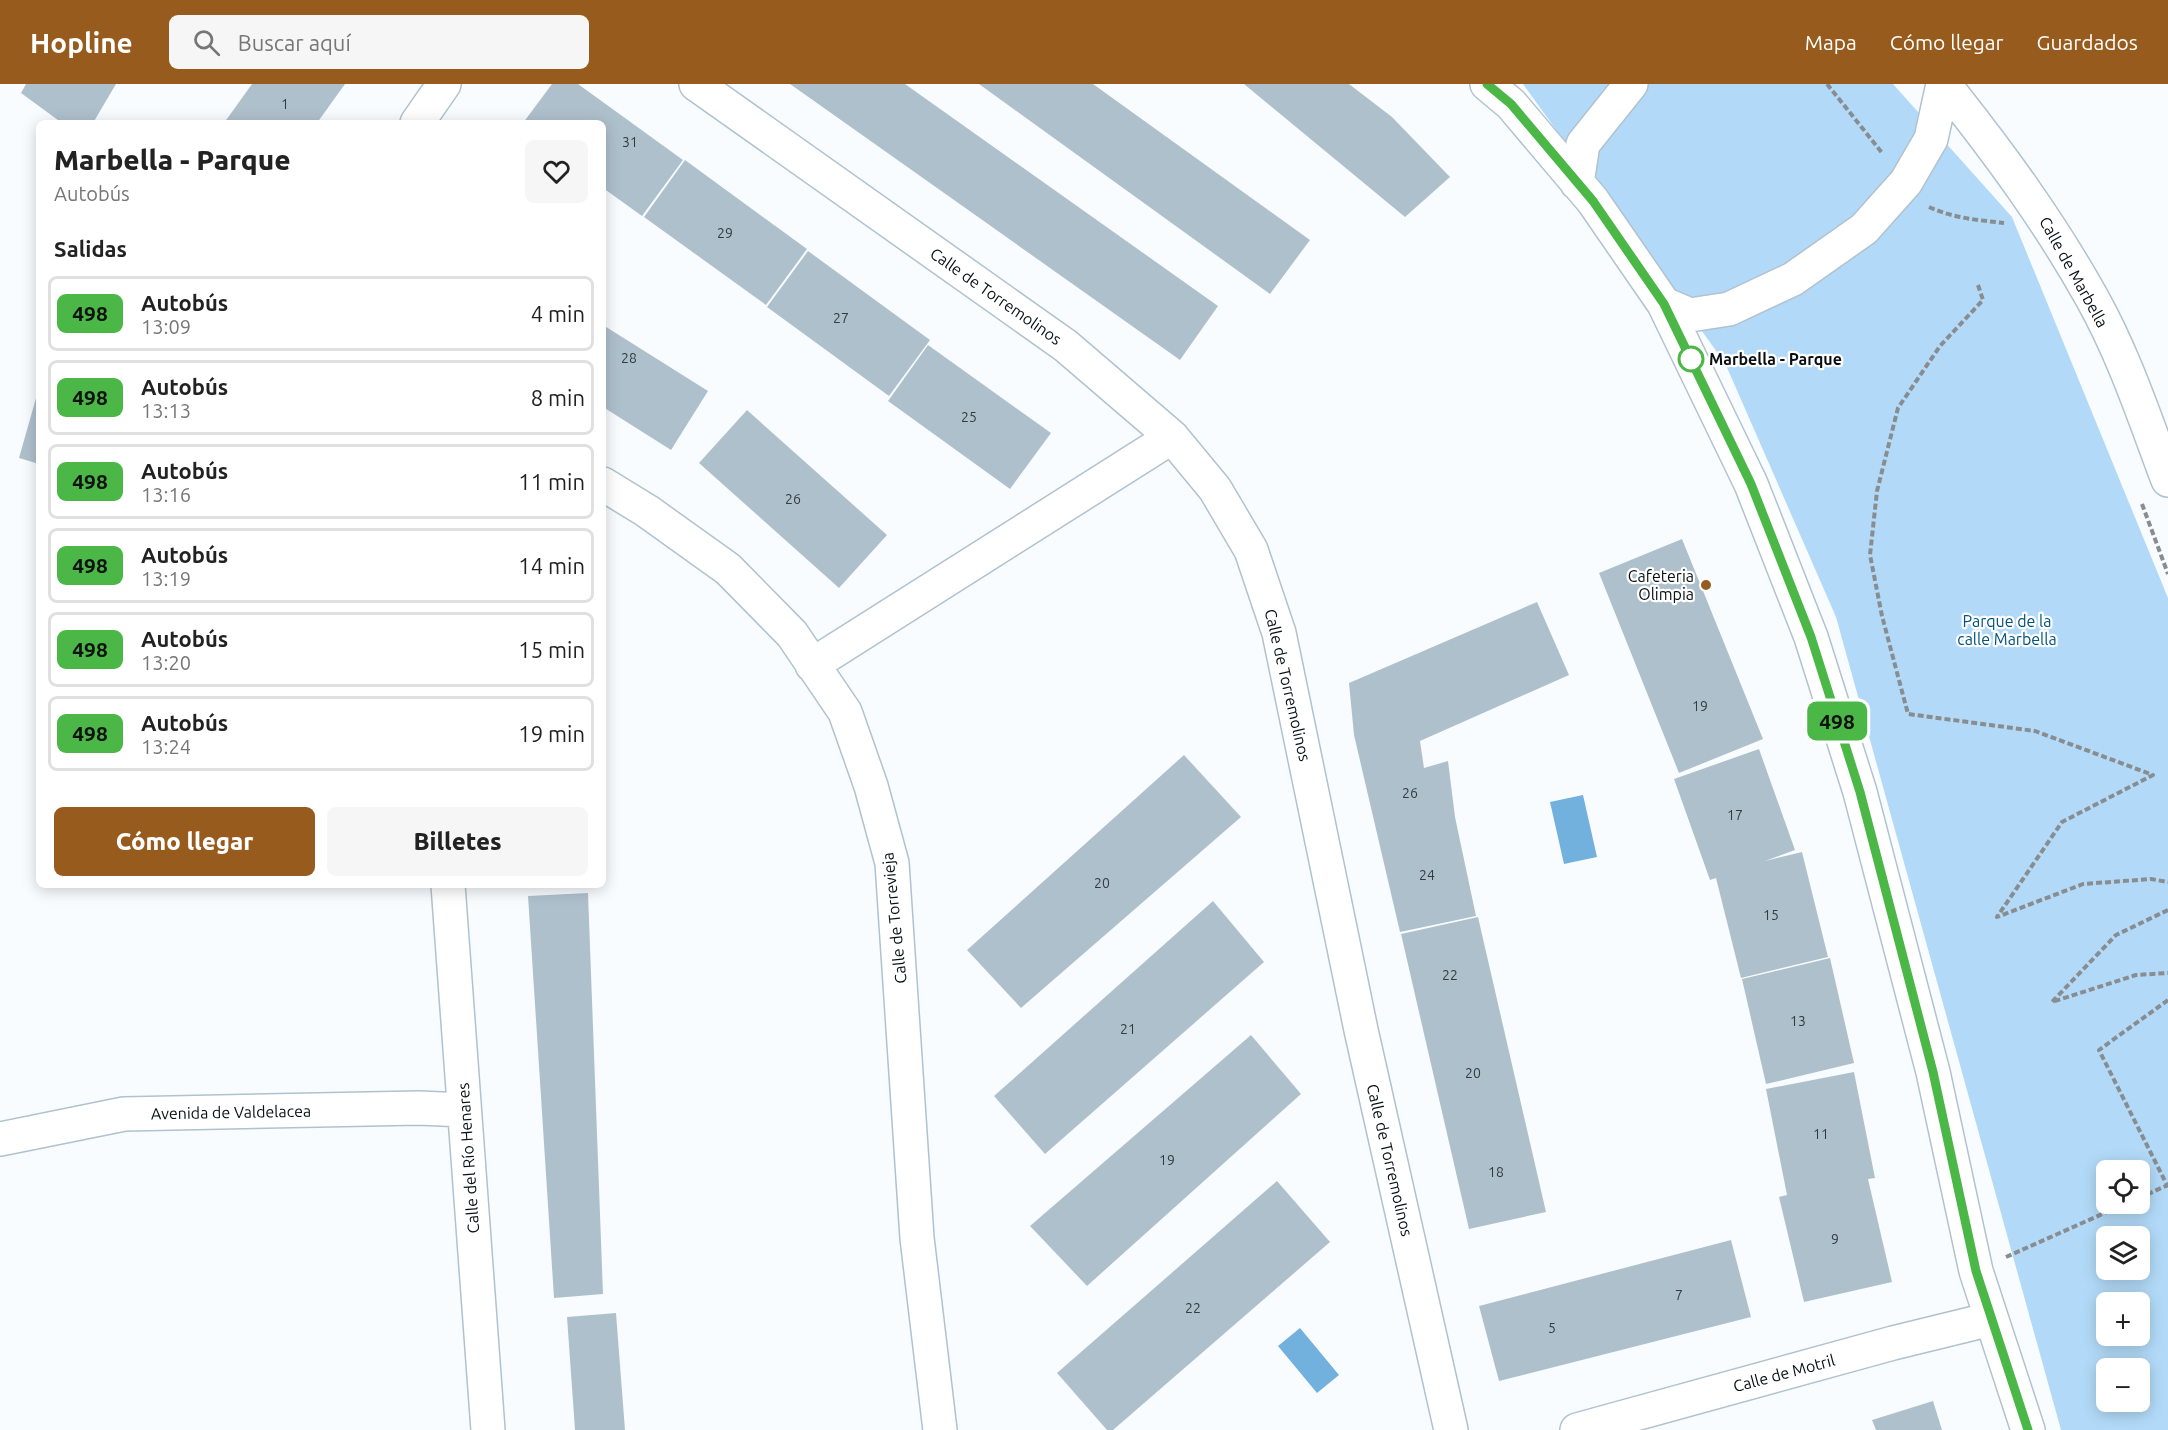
<!DOCTYPE html>
<html lang="es">
<head>
<meta charset="utf-8">
<style>
  :root { --surface:#fff; --page:#f6f6f6; --text:#222; --muted:#767676; --line:#e0e0e0; --accent:#985b1e }
  body { margin:0; font-family:Ubuntu,sans-serif; background:var(--page); color:var(--text); height:100vh; display:flex; flex-direction:column; font-size:22px; white-space:nowrap }
  * { box-sizing:border-box; margin:0 }
  p { font-size:20px; color:var(--muted) }
  .icon { flex:none; width:33px; height:33px; fill:none; stroke:currentColor; stroke-width:2; stroke-linecap:round; stroke-linejoin:round }
  .map { position:relative; flex:1; overflow:hidden }
  .drawer { position:absolute; left:36px; top:36px; width:570px; height:768px; display:flex; flex-direction:column; background:var(--surface); border-radius:9px; box-shadow:0 3px 15px #0003 }
  .drawer>* { flex:none }
  .badge { padding:0 12px; border-radius:9px; font-size:21px; line-height:39px }
  .buttons { position:absolute; left:2096px; top:1076px; display:grid; gap:12px }
  .buttons a { display:grid; place-items:center; width:54px; height:54px; border-radius:9px; background:var(--surface); box-shadow:0 3px 15px #0003; font-size:30px }
  .map>.badge { position:absolute; translate:-50% -50%; box-shadow:0 0 0 3px #fff }
  h2 { padding:0 18px; font-size:22px; line-height:54px }
  .round { display:grid; place-items:center; flex:none; width:63px; height:63px; border-radius:9px; background:var(--page) }
  .head { display:flex; align-items:center; justify-content:space-between; height:102px; padding:0 18px }
  h1 { font-size:28px; font-weight:800; line-height:45px }
  .primary-button { display:flex; gap:12px; margin-top:auto; padding:12px 18px }
  .primary-button a { flex:1; height:69px; border-radius:9px; background:var(--accent); color:#fff; font-size:24px; font-weight:800; line-height:69px; text-align:center }
  .primary-button a+a { background:var(--page); color:var(--text) }
  ul { padding:0; list-style:none }
  li { display:flex; align-items:center; gap:18px; height:75px; margin:0 12px 9px; padding:0 6px; border:3px solid var(--line); border-radius:9px }
  li div { flex:1 }
  li b { display:block; font-size:22px }
  li em { font-style:normal }
  li .badge { min-width:66px; font-weight:700; text-align:center }
  header { display:flex; align-items:center; gap:36px; box-sizing:border-box; height:84px; padding:0 30px; background:var(--accent); color:#fff }
  header strong { font-size:28px }
  nav { display:flex; gap:33px; margin-inline-start:auto; font-size:21px }
  .search { width:420px; height:54px; background:var(--page); display:flex; align-items:center; gap:15px; box-sizing:border-box; padding:0 21px; border-radius:9px; color:var(--muted); font-size:22px }
  .map>svg:first-child { display:block }
</style>
</head>
<body>
<header>
<strong>Hopline</strong>
<div class="search"><svg class="icon" aria-label="search" viewBox="0 0 24 24"><circle cx="10" cy="10" r="6"/><path d="M15 15l6 6"/></svg>Buscar aquí</div>
<nav><a>Mapa</a><a>Cómo llegar</a><a>Guardados</a></nav>
</header>
<div class="map">
<svg width="2168" height="1346" viewBox="0 0 2168 1346">
  <rect width="100%" height="100%" fill="#f8fcff"/>
  <path fill="#b2daf8" fill-rule="evenodd" d="M1523,0h370l119,133 156,381v832h-107l-225,-813 -111,-254zM2106,1086h33v33h-33zM2106,1152h33v33h-33zM2106,1218h33v33h-33zM2106,1284h33v33h-33z"/>
  <path fill="#72b0dd" d="M1583,711l14,62 -33,7 -14,-62z
    M1300,1244l39,47 -22,18 -39,-47z"/>
  <path fill="#afc0cd" d="M26,0h90l-23,39h-31l-41,-30z
    M252,0h93l-28,39h-93z
    M552,0h26l105,76 -41,56 -39,-28v-65h-80z
    M790,0h115l313,222 -38,54z
    M979,0h114l217,156 -40,54z
    M1244,0h105l43,33 58,60 -45,40z
    M685,76l122,89 -41,56 -122,-88z
    M808,167l122,89 -41,56 -122,-89z
    M603,241l105,66 -37,59 -68,-43z
    M928,261l123,88 -41,56 -122,-88z
    M38,307h1v73l-20,-6z
    M747,326l140,125 -48,53 -140,-125z
    M1682,455l81,200 -84,34 -80,-200z
    M1537,518l32,73 -149,66 4,27 24,-7 7,56 21,99 -76,16 -46,-197 -5,-52z
    M1759,665l36,101 -30,11 37,-9 26,105 -87,21 -25,-100 -6,2 -36,-101z
    M1184,671l57,62 -220,191 -54,-58z
    M588,809l15,401 -49,4 -26,-402z
    M1213,817l51,61 -219,192 -51,-58z
    M1478,833l68,295 -77,17 -68,-295z
    M1830,874l24,105 -88,21 -24,-105z
    M1251,951l50,59 -214,192 -57,-60z
    M1854,988l21,106 -7,1 24,103 -88,20 -25,-105 8,-2 -21,-106z
    M1277,1097l53,61 -217,188h-6l-50,-57z
    M1731,1156l20,77 -252,64 -20,-75z
    M616,1229l9,117h-50l-8,-113z
    M1933,1317l9,29h-66l-4,-10z"/>
  <g fill="none" stroke-linecap="round" stroke-linejoin="round">
    <defs>
      <path id="street" d="M696,0l370,262 106,91 43,52 36,61 28,83 82,397 90,400
        M417,39l27,-39
        M603,400l44,27 81,58 64,65 53,78 26,74 21,77 25,375 23,192
        M812,581l360,-228
        M448,801l40,545
        M0,1055l124,-25 295,-6 45,2
        M1577,1346l316,-87 98,-24"/>
      <path id="secondary" d="M1487,0l24,20 82,97 71,103 87,180 60,153 49,155 73,280 43,199 52,159
        M1944,0c55,69 105,137 148,214 32,57 53,121 76,182
        M1577,99l6,-39 48,-60
        M1664,220l26,11 39,-6 64,-30 71,-50 42,-47 25,-43 12,-55"/>
    </defs>
    <use href="#street" stroke="#b0c2cf" stroke-width="36"/>
    <use href="#secondary" stroke="#b0c2cf" stroke-width="36"/>
    <path stroke="#888d91" stroke-width="4" stroke-dasharray="6 3" stroke-linecap="butt" d="M1827,0l56,70
      M1929,123c24,11 48,13 75,16
      M1978,201l5,15 -43,46 -42,62 -21,83 -7,64 12,61 26,98 127,17 118,44 -91,47 -65,95 86,-33 68,-5 17,3
      M2142,420l26,70
      M2168,826l-52,25 -64,67 84,-27 32,-2
      M2168,916l-69,50 69,137
      M2006,1173l121,-54"/>
    <use href="#street" stroke="#fff" stroke-width="33"/>
    <use href="#secondary" stroke="#fff" stroke-width="33"/>
    <path stroke="#888d91" stroke-width="4" stroke-dasharray="6 3" stroke-linecap="butt" d="M2139,1114l29,-13"/>
  </g>
  <g fill="none" stroke-linecap="round" stroke-linejoin="round">
    <defs>
      <path id="line" d="M1487,0l24,20 82,97 71,103 87,180 60,153 49,155 73,280 43,199 52,159"/>
    </defs>
    <use href="#line" stroke="#fff" stroke-width="14"/>
    <use href="#line" stroke="#4ab747" stroke-width="9"/>
  </g>
  <circle fill="#fff" stroke="#4ab747" stroke-width="3" cx="1691" cy="275" r="12"/>
  <circle fill="#985b1e" stroke="#fff" stroke-width="2" cx="1706" cy="501" r="6"/>
  <g text-anchor="middle" stroke-width="4.5" stroke-linejoin="round" paint-order="stroke">
    <g font-size="14" fill="#323b42">
      <text x="285" y="25">1</text>
      <text x="630" y="63">31</text>
      <text x="725" y="154">29</text>
      <text x="841" y="239">27</text>
      <text x="629" y="279">28</text>
      <text x="969" y="338">25</text>
      <text x="793" y="420">26</text>
      <text x="1700" y="627">19</text>
      <text x="1410" y="714">26</text>
      <text x="1735" y="736">17</text>
      <text x="1427" y="796">24</text>
      <text x="1102" y="804">20</text>
      <text x="1771" y="836">15</text>
      <text x="1450" y="896">22</text>
      <text x="1798" y="942">13</text>
      <text x="1128" y="950">21</text>
      <text x="1473" y="994">20</text>
      <text x="1821" y="1055">11</text>
      <text x="1167" y="1081">19</text>
      <text x="1496" y="1093">18</text>
      <text x="1835" y="1160">9</text>
      <text x="1679" y="1216">7</text>
      <text x="1193" y="1229">22</text>
      <text x="1552" y="1249">5</text>
    </g>
    <g font-size="16" fill="#090f13" stroke="#fff">
      <text transform="translate(2074 188) rotate(61)" y="6">Calle de Marbella</text>
      <text transform="translate(996 212) rotate(35)" y="6">Calle de Torremolinos</text>
      <text transform="translate(1288 601) rotate(77)" y="6">Calle de Torremolinos</text>
      <text transform="translate(894 834) rotate(-96)" y="6">Calle de Torrevieja</text>
      <text transform="translate(231 1028) rotate(-1)" y="6">Avenida de Valdelacea</text>
      <text transform="translate(468 1074) rotate(-94)" y="6">Calle del Río Henares</text>
      <text transform="translate(1390 1076) rotate(77)" y="6">Calle de Torremolinos</text>
      <text transform="translate(1784 1289) rotate(-15)" y="6">Calle de Motril</text>
    </g>
    <g font-size="16" font-weight="bold" fill="#090f13" stroke="#fff" text-anchor="start">
      <text x="1709" y="281">Marbella - Parque</text>
    </g>
    <g font-size="16" fill="#090f13" stroke="#fff" text-anchor="end">
      <text x="1694" y="498">Cafeteria<tspan x="1694" dy="18">Olimpia</tspan></text>
    </g>
    <g font-size="16" fill="#00527c" stroke="#fff">
      <text x="2007" y="543">Parque de la<tspan x="2007" dy="18">calle Marbella</tspan></text>
    </g>
  </g>
</svg>
<div class="buttons">
<a><svg class="icon" aria-label="locate" viewBox="0 0 24 24"><circle cx="12" cy="12" r="6"/><path d="M12 2v4M12 18v4M2 12h4M18 12h4"/></svg></a>
<a><svg class="icon" aria-label="layers" viewBox="0 0 24 24"><path d="M12 4l9 5-9 5-9-5zM3 14l9 5 9-5"/></svg></a>
<a>+</a>
<a>−</a>
</div>
<b class="badge" style="left:1837px;top:637px;background:#4ab747;color:#111">498</b>
<section class="drawer">
<div class="head"><div><h1>Marbella - Parque</h1><p>Autobús</p></div><a class="round"><svg class="icon" aria-label="heart" viewBox="0 0 24 24"><path d="M12 20l-8-8c-3-5 5-10 8-4 3-6 11-1 8 4z"/></svg></a></div>
<h2>Salidas</h2>
<ul>
<li><span class="badge" style="background:#4ab747;color:#111">498</span><div><b>Autobús</b><p>13:09</p></div><em>4 min</em></li>
<li><span class="badge" style="background:#4ab747;color:#111">498</span><div><b>Autobús</b><p>13:13</p></div><em>8 min</em></li>
<li><span class="badge" style="background:#4ab747;color:#111">498</span><div><b>Autobús</b><p>13:16</p></div><em>11 min</em></li>
<li><span class="badge" style="background:#4ab747;color:#111">498</span><div><b>Autobús</b><p>13:19</p></div><em>14 min</em></li>
<li><span class="badge" style="background:#4ab747;color:#111">498</span><div><b>Autobús</b><p>13:20</p></div><em>15 min</em></li>
<li><span class="badge" style="background:#4ab747;color:#111">498</span><div><b>Autobús</b><p>13:24</p></div><em>19 min</em></li>
</ul>
<div class="primary-button"><a>Cómo llegar</a><a>Billetes</a></div>
</section>
</div>
</body>
</html>
